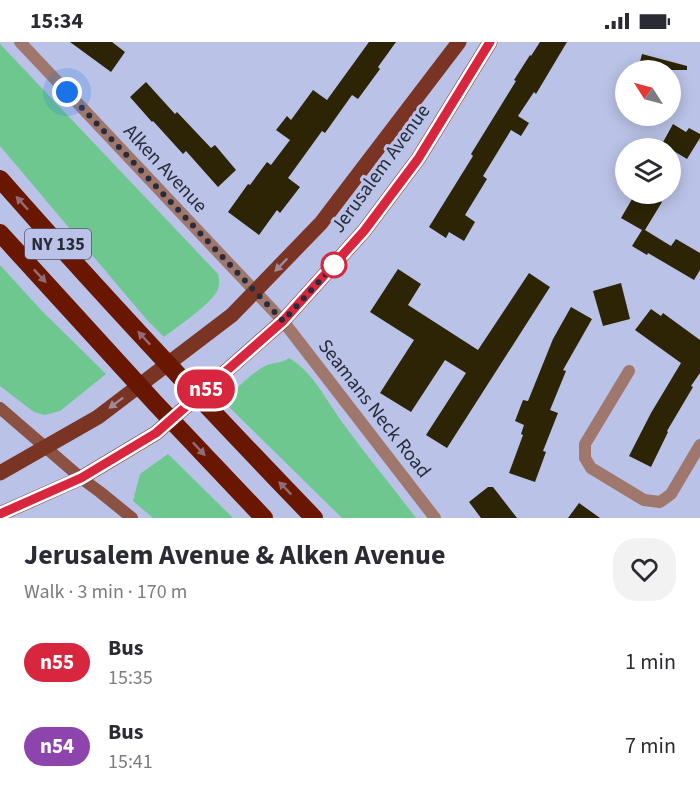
<!DOCTYPE html>
<html lang="en">
<head>
<meta charset="utf-8">
<style>
  :root { --surface:#fff; --page:#f2f2f3; --text:#2b2b33; --muted:#7c7c81 }
  body { margin:0; font-family:"Source Sans 3",sans-serif; background:var(--page); color:var(--text); height:100vh; display:flex; flex-direction:column; font-size:22px; white-space:nowrap }
  * { box-sizing:border-box; margin:0 }
  p { font-size:20px; color:var(--muted) }
  .icon { flex:none; width:33px; height:33px; fill:none; stroke:currentColor; stroke-width:2; stroke-linecap:round; stroke-linejoin:round }
  .map { position:relative; height:476px; overflow:hidden }
  .drawer { display:flex; flex-direction:column; background:var(--surface); flex:1 }
  .drawer>* { flex:none }
  .badge { padding:0 12px; border-radius:20px; font-size:21px; line-height:39px }
  .needle { width:39px; rotate:306deg }
  .buttons { position:absolute; left:615px; top:18px; display:grid; gap:12px }
  .buttons a { display:grid; place-items:center; width:66px; height:66px; border-radius:50%; background:var(--surface); box-shadow:0 3px 15px #0003; font-size:30px }
  .you { position:absolute; width:30px; height:30px; margin:-15px; border:4px solid #fff; border-radius:50%; background:#1a73e8; box-shadow:0 0 0 9px #1a73e833 }
  .map>.badge { position:absolute; translate:-50% -50%; box-shadow:0 0 0 3px #fff }
  .round { display:grid; place-items:center; flex:none; width:63px; height:63px; border-radius:24px; background:var(--page) }
  .head { display:flex; align-items:center; justify-content:space-between; height:102px; padding:0 24px }
  h1 { font-size:28px; font-weight:700; line-height:45px }
  ul { padding:0; list-style:none }
  li { display:flex; align-items:center; gap:18px; height:84px; padding:0 24px }
  li div { flex:1 }
  li b { display:block; font-size:22px }
  li em { font-style:normal }
  li .badge { min-width:66px; font-weight:700; text-align:center }
  .status { display:flex; justify-content:space-between; align-items:center; height:42px; padding:0 30px; background:var(--surface); direction:ltr }
  .status svg { height:16px; fill:currentColor }
  .map>svg:first-child { display:block }
</style>
</head>
<body>
<div class="status"><b>15:34</b><svg viewBox="0 0 49 12"><path d="M0 12V9h3v3zM5 12V6h3v6zM10 12V3h3v9zM15 12V0h3v12zM26 1h20v11H26zM47 4h2v5h-2z"/></svg></div>
<div class="map">
<svg width="700" height="476" viewBox="0 0 700 476">
  <rect width="100%" height="100%" fill="#bac2e7"/>
  <path fill="#6dc78f" d="M0,2l218,230c1,5 2,10 0,15 -5,14 -41,38 -54,48l-17,-17 -147,-174z
    M0,223l41,45 65,64 -46,37 -15,4 -11,-3 -34,-26z
    M289,316c24,14 37,42 53,64 24,33 50,64 74,96h-74l-119,-117c11,-10 27,-26 40,-34 8,-5 18,-3 26,-9z
    M168,412l65,64h-80l-20,-17 7,-27z"/>
  <path fill="#2c2405" d="M70,0h42l13,10 -14,20z
    M369,0h27l-18,25 2,2 -22,30 -6,-4 -27,38 -3,-2 -34,47 12,9 -20,26 -3,-3 -18,25 -31,-23 20,-28 2,1 17,-23 4,3 19,-25 -14,-10 11,-14 4,4 22,-30 14,10z
    M540,0h27l-31,52 -2,-2 -16,24 11,7 -8,13 -10,-6 -28,46 4,3 -22,36 10,7 -11,19 -15,-9 -3,6 -17,-11 44,-71 -2,-2 45,-73 -2,-1 16,-25 1,1z
    M642,12l45,12v4h-49z
    M146,40l29,32 2,-2 34,36 4,-3 21,25 -18,17 -32,-36 -3,3 -30,-33 -1,1 -22,-25z
    M673,82l13,8 3,-4 11,6v4l-13,21 -25,-15z
    M635,152h13l14,8 -17,28 26,16 5,-7 24,14v17l-6,10 -46,-27 -1,2 -15,-9 10,-16 -21,-12z
    M398,227l23,15 -13,21 70,45 51,-77 21,14 -103,161 -21,-13 40,-62 -21,-13 -34,52 -31,-19 34,-53 -44,-28z
    M621,241l9,36 -27,7 -10,-35z
    M571,265l21,12 -29,51 3,1 -16,39 8,3 -15,38 3,1 -11,30 -26,-9 14,-38 -2,-1 3,-9 -9,-4 8,-21 5,1 25,-62z
    M651,267l10,7 2,-3 37,27v33l-9,13 2,1 -26,44 1,1 -17,35 -22,-11 22,-43 30,-50 -46,-33z
    M488,445h5l24,31h-36l-12,-16z
    M579,461l21,15h-32z"/>
  <g fill="none" stroke-linecap="round" stroke-linejoin="round">
    <path stroke="#a0776d" stroke-width="12" d="M20,0l263,279
      M629,329l-44,73v14l6,10 53,32 16,2 11,-8 29,-49"/>
    <path stroke="#a0776d" stroke-width="12" d="M283,279l152,197"/>
    <path stroke="#8b5142" stroke-width="12" d="M0,366l81,70 19,14 32,26"/>
    <path stroke="#7a3423" stroke-width="15" d="M0,431l98,-56 134,-102 89,-92 138,-181
      M0,472l81,-36 75,-45 127,-112 81,-90 54,-72 72,-117"/>
    <path stroke="#6a1701" stroke-width="18" d="M0,137c102,116 207,228 314,339
      M0,191l156,171 108,114"/>
  </g>
  <defs><path id="oneway-solid" d="M-6-.8H1V-3.2L6.5 0L1 3.2V.8H-6Z" transform="scale(1.5)"/></defs>
  <g fill="#926c74">
    <use href="#oneway-solid" transform="translate(22 161) rotate(-132)"/>
    <use href="#oneway-solid" transform="translate(40 234) rotate(47)"/>
    <use href="#oneway-solid" transform="translate(144 296) rotate(-133)"/>
    <use href="#oneway-solid" transform="translate(199 407) rotate(47)"/>
    <use href="#oneway-solid" transform="translate(285 446) rotate(-134)"/>
  </g>
  <g fill="#a08999">
    <use href="#oneway-solid" transform="translate(281 223) rotate(134)"/>
    <use href="#oneway-solid" transform="translate(116 361) rotate(143)"/>
  </g>
  <g fill="none" stroke-linecap="round" stroke-linejoin="round">
    <defs>
      <path id="line" d="M0,472l81,-36 75,-45 127,-112 81,-90 54,-72 72,-117"/>
    </defs>
    <use href="#line" stroke="#fff" stroke-width="14"/>
    <use href="#line" stroke="#d7263d" stroke-width="9"/>
    <path stroke="#282c3a" stroke-width="6" stroke-dasharray="0 10.8" d="M67,50l216,229 55,-60 -4,4"/>
  </g>
  <circle fill="#fff" stroke="#d7263d" stroke-width="3" cx="334" cy="223" r="12"/>
  <g text-anchor="middle" stroke-width="6" stroke-linejoin="round" paint-order="stroke">
    <rect fill="#bac2e7" stroke="#54596e" stroke-width="1.5" x="25" y="187" width="66" height="30" rx="4.5"/>
    <g font-size="18" font-weight="bold" fill="#282c3a">
      <text x="58" y="208">NY 135</text>
    </g>
    <g font-size="20" fill="#282c3a" stroke="#bac2e7">
      <text transform="translate(166 126) rotate(47)" y="7">Alken Avenue</text>
      <text transform="translate(380 126) rotate(-54)" y="7">Jerusalem Avenue</text>
      <text transform="translate(375 366) rotate(52)" y="7">Seamans Neck Road</text>
    </g>
  </g>
</svg>
<div class="buttons">
<a><svg class="needle" viewBox="-14 -14 28 28"><path d="M0-13l5 13h-10z" fill="#e53935"/><path d="M0 13l5-13h-10z" fill="#7c7c81"/></svg></a>
<a><svg class="icon" aria-label="layers" viewBox="0 0 24 24"><path d="M12 4l9 5-9 5-9-5zM3 14l9 5 9-5"/></svg></a>
</div>
<div class="you" style="left:67px;top:50px"></div>
<b class="badge" style="left:206px;top:347px;background:#d7263d;color:#fff">n55</b>
</div>
<section class="drawer">
<div class="head"><div><h1>Jerusalem Avenue &amp; Alken Avenue</h1><p>Walk · 3 min · 170 m</p></div><a class="round"><svg class="icon" aria-label="heart" viewBox="0 0 24 24"><path d="M12 20l-8-8c-3-5 5-10 8-4 3-6 11-1 8 4z"/></svg></a></div>
<ul>
<li><span class="badge" style="background:#d7263d;color:#fff">n55</span><div><b>Bus</b><p>15:35</p></div><em>1 min</em></li>
<li><span class="badge" style="background:#8e44ad;color:#fff">n54</span><div><b>Bus</b><p>15:41</p></div><em>7 min</em></li>
</ul>
</section>
</body>
</html>
